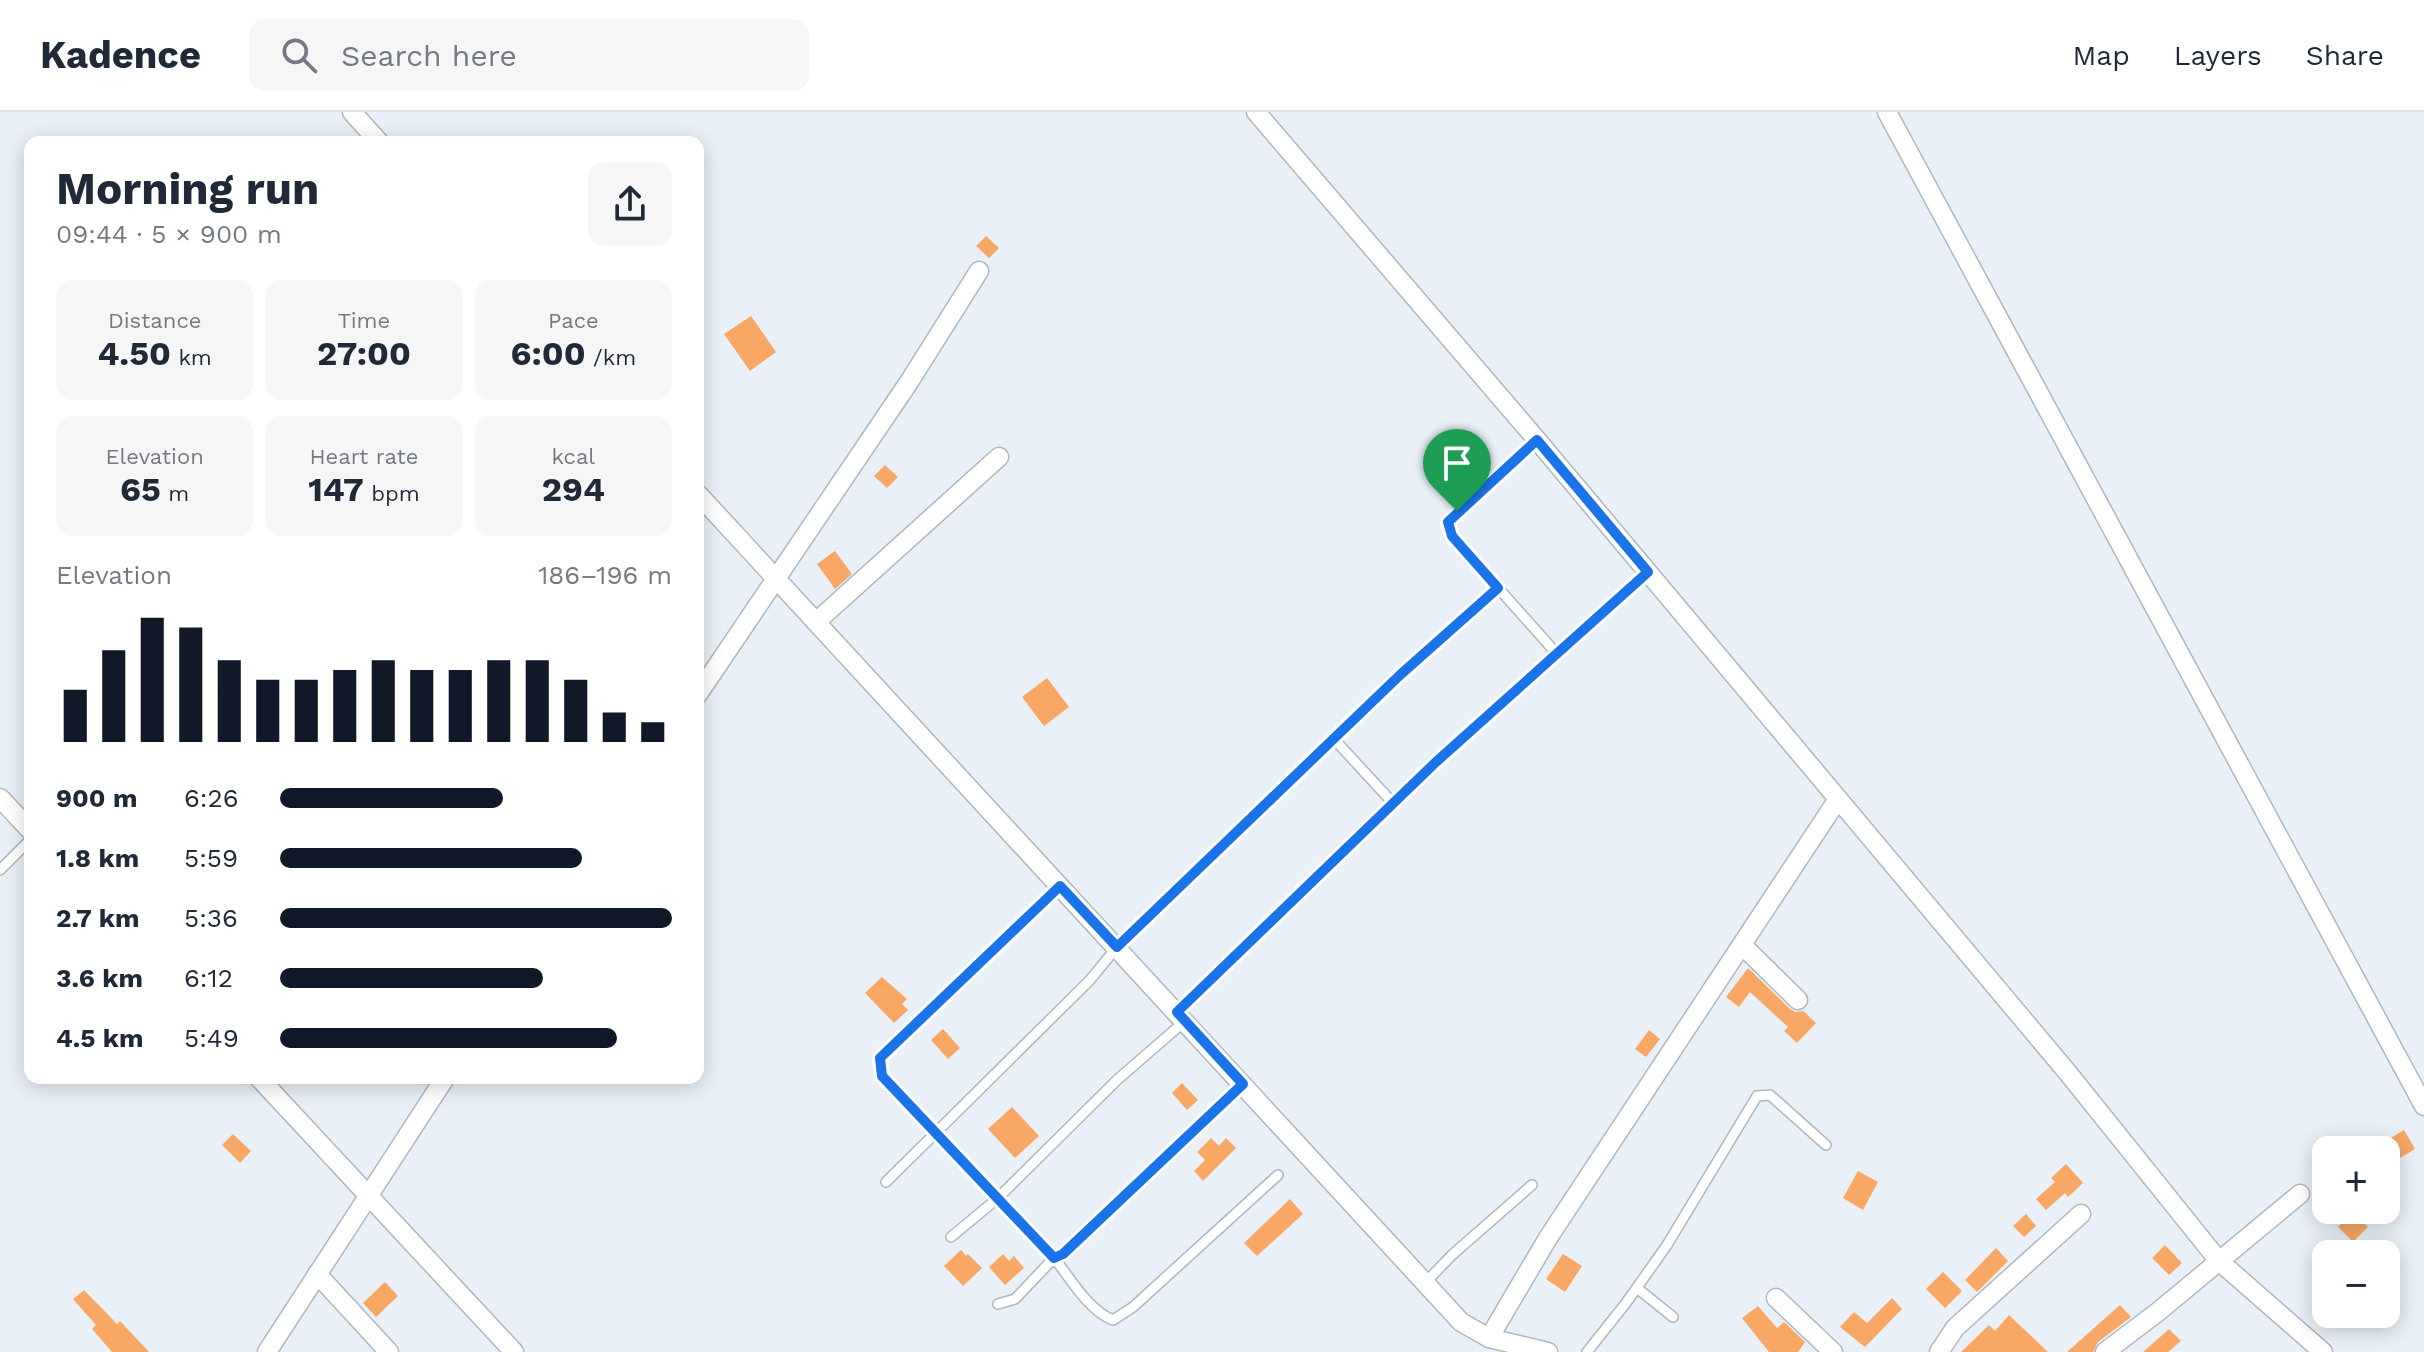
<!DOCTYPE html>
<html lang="en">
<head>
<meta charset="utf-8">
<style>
  body { margin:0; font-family:"Work Sans",sans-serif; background:#f6f6f7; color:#1f2937; height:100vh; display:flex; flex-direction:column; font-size:30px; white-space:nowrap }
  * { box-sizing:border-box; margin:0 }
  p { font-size:26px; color:#747a83 }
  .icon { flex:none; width:44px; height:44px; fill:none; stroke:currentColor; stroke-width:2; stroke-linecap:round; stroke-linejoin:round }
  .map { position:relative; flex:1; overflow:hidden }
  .side { position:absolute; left:24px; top:24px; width:680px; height:948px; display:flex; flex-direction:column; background:#fff; border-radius:16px; box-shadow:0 4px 20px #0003 }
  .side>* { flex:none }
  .buttons { position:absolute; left:2312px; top:1024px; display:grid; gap:16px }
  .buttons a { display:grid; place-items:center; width:88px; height:88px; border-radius:16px; background:#fff; box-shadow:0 4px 20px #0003; font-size:40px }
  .pin { position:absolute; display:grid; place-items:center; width:68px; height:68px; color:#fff; margin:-82px -34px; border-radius:50% 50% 50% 0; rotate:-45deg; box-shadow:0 0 8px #0007 }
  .pin .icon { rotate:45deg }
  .round { display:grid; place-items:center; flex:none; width:84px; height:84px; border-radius:16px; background:#f6f6f7 }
  .head { display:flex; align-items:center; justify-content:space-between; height:136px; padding:0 32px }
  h1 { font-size:44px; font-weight:700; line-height:60px }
  .metrics { display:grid; grid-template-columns:repeat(3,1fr); gap:12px; height:136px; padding:8px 32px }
  .metrics div { display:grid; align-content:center; border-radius:16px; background:#f6f6f7; text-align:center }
  .metrics b { font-size:34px; font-weight:700 }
  .metrics small { font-size:22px; font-weight:400 }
  .metrics p { font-size:22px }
  .chart { height:224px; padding:16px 32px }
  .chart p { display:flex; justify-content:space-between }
  .chart svg { width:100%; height:144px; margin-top:8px; stroke:#111827; stroke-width:6 }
  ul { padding:0 32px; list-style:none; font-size:26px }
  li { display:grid; grid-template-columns:128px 96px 1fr; align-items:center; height:60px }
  li i { height:20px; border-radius:10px; background:#111827 }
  header { display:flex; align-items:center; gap:48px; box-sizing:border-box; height:112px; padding:0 40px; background:#fff; border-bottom:2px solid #e0e1e3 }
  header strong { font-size:38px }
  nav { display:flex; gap:44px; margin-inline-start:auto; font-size:28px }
  .search { width:560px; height:72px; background:#f6f6f7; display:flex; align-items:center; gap:20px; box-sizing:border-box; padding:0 28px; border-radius:16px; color:#747a83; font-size:30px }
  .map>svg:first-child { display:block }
</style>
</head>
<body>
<header>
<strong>Kadence</strong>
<div class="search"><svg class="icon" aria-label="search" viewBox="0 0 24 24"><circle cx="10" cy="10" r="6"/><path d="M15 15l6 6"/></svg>Search here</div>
<nav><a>Map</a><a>Layers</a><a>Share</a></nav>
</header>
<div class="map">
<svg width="2424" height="1240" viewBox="0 0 2424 1240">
  <rect width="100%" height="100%" fill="#e9f0f7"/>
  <g fill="#f8a864">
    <path d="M986,124L999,136L989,146L976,134Z"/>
    <path d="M751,204L776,240L750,259L724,222Z"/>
    <path d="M885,353L898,365L887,376L874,364Z"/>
    <path d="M835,439L852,462L835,477L817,452Z"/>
    <path d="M1047,566L1069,595L1044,614L1022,585Z"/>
    <path d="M1748,856L1790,897L1796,900L1803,899L1816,911L1797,931L1784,919L1788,915L1750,880L1739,895L1726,885Z"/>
    <path d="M882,865L907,887L902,892L908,898L894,911L865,881Z"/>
    <path d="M943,917L960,936L948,947L931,928Z"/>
    <path d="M1649,918L1660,927L1646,945L1635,937Z"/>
    <path d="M1182,971L1198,988L1187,998L1172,981Z"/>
    <path d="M1012,995L1039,1024L1015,1046L988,1017Z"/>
    <path d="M2404,1018L2415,1037L2400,1046L2389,1027Z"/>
    <path d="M233,1022L251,1039L240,1051L222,1033Z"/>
    <path d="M1211,1026L1219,1034L1226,1026L1236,1036L1203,1069L1194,1059L1205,1048L1197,1040Z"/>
    <path d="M2066,1052L2083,1071L2068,1085L2065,1081L2046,1098L2036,1087L2055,1070L2051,1066Z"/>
    <path d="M1858,1059L1878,1070L1863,1098L1843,1086Z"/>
    <path d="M1290,1087L1303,1102L1257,1144L1244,1131Z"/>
    <path d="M2353,1100L2368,1115L2353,1130L2338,1115Z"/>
    <path d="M2026,1102L2036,1114L2024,1125L2013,1114Z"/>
    <path d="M2165,1133L2182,1151L2169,1163L2152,1146Z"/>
    <path d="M1996,1136L2008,1149L1977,1180L1965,1168Z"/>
    <path d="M961,1138L966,1144L968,1142L982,1156L963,1174L944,1154Z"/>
    <path d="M1003,1142L1009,1149L1014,1144L1024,1156L1005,1173L989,1155Z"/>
    <path d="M1563,1142L1582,1154L1565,1180L1546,1167Z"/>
    <path d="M1943,1160L1962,1179L1945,1196L1926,1177Z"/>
    <path d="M385,1170L398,1184L376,1205L363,1191Z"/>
    <path d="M84,1178L117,1212L120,1209L149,1240H112L92,1217L96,1213L73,1187Z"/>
    <path d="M1892,1186L1902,1197L1865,1235L1840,1215L1854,1200L1867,1211Z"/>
    <path d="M2120,1193L2131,1205L2098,1230L2093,1240H2067Z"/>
    <path d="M1758,1194L1777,1216L1784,1210L1805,1230L1798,1240H1769L1742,1206Z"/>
    <path d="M2009,1203L2048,1240H1961L1989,1213L1995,1219Z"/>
    <path d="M2169,1217L2181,1229L2168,1240H2143Z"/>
  </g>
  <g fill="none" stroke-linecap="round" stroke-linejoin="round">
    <g stroke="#b0b7bd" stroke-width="12">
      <g id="service">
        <path d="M1537,328L1448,410L1452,424L1557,542"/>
        <path d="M1333,626L1393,691"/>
        <path d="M0,758L30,728"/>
        <path d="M1059,774L880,946L882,964L998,1086L1117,968L1185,909"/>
        <path d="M1177,900L1436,650L1648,460"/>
        <path d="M886,1070L1090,868L1117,835L1400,563L1498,476"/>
        <path d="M951,1125L998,1086L1040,1134L1054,1146L1063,1142L1243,972"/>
        <path d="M1425,1171L1452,1143L1532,1073"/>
        <path d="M1637,1176L1673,1205"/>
        <path d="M998,1192L1015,1187L1054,1146C1071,1167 1088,1198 1113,1208L1133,1195L1278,1063"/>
        <path d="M1587,1240L1626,1191L1667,1133L1757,984L1770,983L1826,1033"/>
      </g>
    </g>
    <g stroke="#b0b7bd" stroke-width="21">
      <g id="minor">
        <path d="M352,0L379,30"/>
        <path d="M1256,0L1537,328L2068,961L2219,1149L2323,1240"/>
        <path d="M1887,0L2424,994"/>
        <path d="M698,382L1461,1210L1489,1226L1548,1240"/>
        <path d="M816,510L999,345"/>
        <path d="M698,582L909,270L979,159"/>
        <path d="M0,686L30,718"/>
        <path d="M1743,834L1798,888"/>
        <path d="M259,966L514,1240"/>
        <path d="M317,1162L389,1240"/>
        <path d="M1776,1186L1833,1240"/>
        <path d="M1489,1226L1548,1126L1838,687"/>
        <path d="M267,1240L445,966"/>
        <path d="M1939,1240L1955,1216L2081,1102"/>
        <path d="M2105,1240L2159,1199L2300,1082"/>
      </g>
    </g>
    <use href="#service" stroke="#fff" stroke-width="9"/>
    <use href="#minor" stroke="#fff" stroke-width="18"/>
  </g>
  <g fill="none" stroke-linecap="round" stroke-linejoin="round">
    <g stroke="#fff" stroke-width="16">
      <path id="route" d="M1537,328L1648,460L1436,650L1177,900L1243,972L1063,1142L1054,1146L882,964L880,946L1060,774L1117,835L1400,563L1498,476L1452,424L1448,410Z"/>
    </g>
    <use href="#route" stroke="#1a73e8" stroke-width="10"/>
  </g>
</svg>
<div class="buttons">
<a>+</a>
<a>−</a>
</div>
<div class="pin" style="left:1457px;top:399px;background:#1e9e55"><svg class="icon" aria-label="arrive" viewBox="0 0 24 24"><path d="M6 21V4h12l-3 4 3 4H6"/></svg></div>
<section class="side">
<div class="head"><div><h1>Morning run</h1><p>09:44 · 5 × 900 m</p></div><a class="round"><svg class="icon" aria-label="share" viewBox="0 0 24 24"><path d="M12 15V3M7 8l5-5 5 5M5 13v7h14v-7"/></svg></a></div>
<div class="metrics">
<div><p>Distance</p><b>4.50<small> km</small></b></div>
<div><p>Time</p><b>27:00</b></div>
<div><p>Pace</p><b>6:00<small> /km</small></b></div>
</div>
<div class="metrics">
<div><p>Elevation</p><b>65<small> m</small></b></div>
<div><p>Heart rate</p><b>147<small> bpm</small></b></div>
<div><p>kcal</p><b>294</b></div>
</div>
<div class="chart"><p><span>Elevation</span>186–196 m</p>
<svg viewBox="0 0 160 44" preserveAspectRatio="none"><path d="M5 44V28M15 44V16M25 44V6M35 44V9M45 44V19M55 44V25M65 44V25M75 44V22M85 44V19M95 44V22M105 44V22M115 44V19M125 44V19M135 44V25M145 44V35M155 44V38"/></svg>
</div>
<ul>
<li><b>900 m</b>6:26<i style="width:57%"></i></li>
<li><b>1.8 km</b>5:59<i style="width:77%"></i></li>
<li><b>2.7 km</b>5:36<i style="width:100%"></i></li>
<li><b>3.6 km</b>6:12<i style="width:67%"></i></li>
<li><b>4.5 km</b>5:49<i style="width:86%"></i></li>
</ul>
</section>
</div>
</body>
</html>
